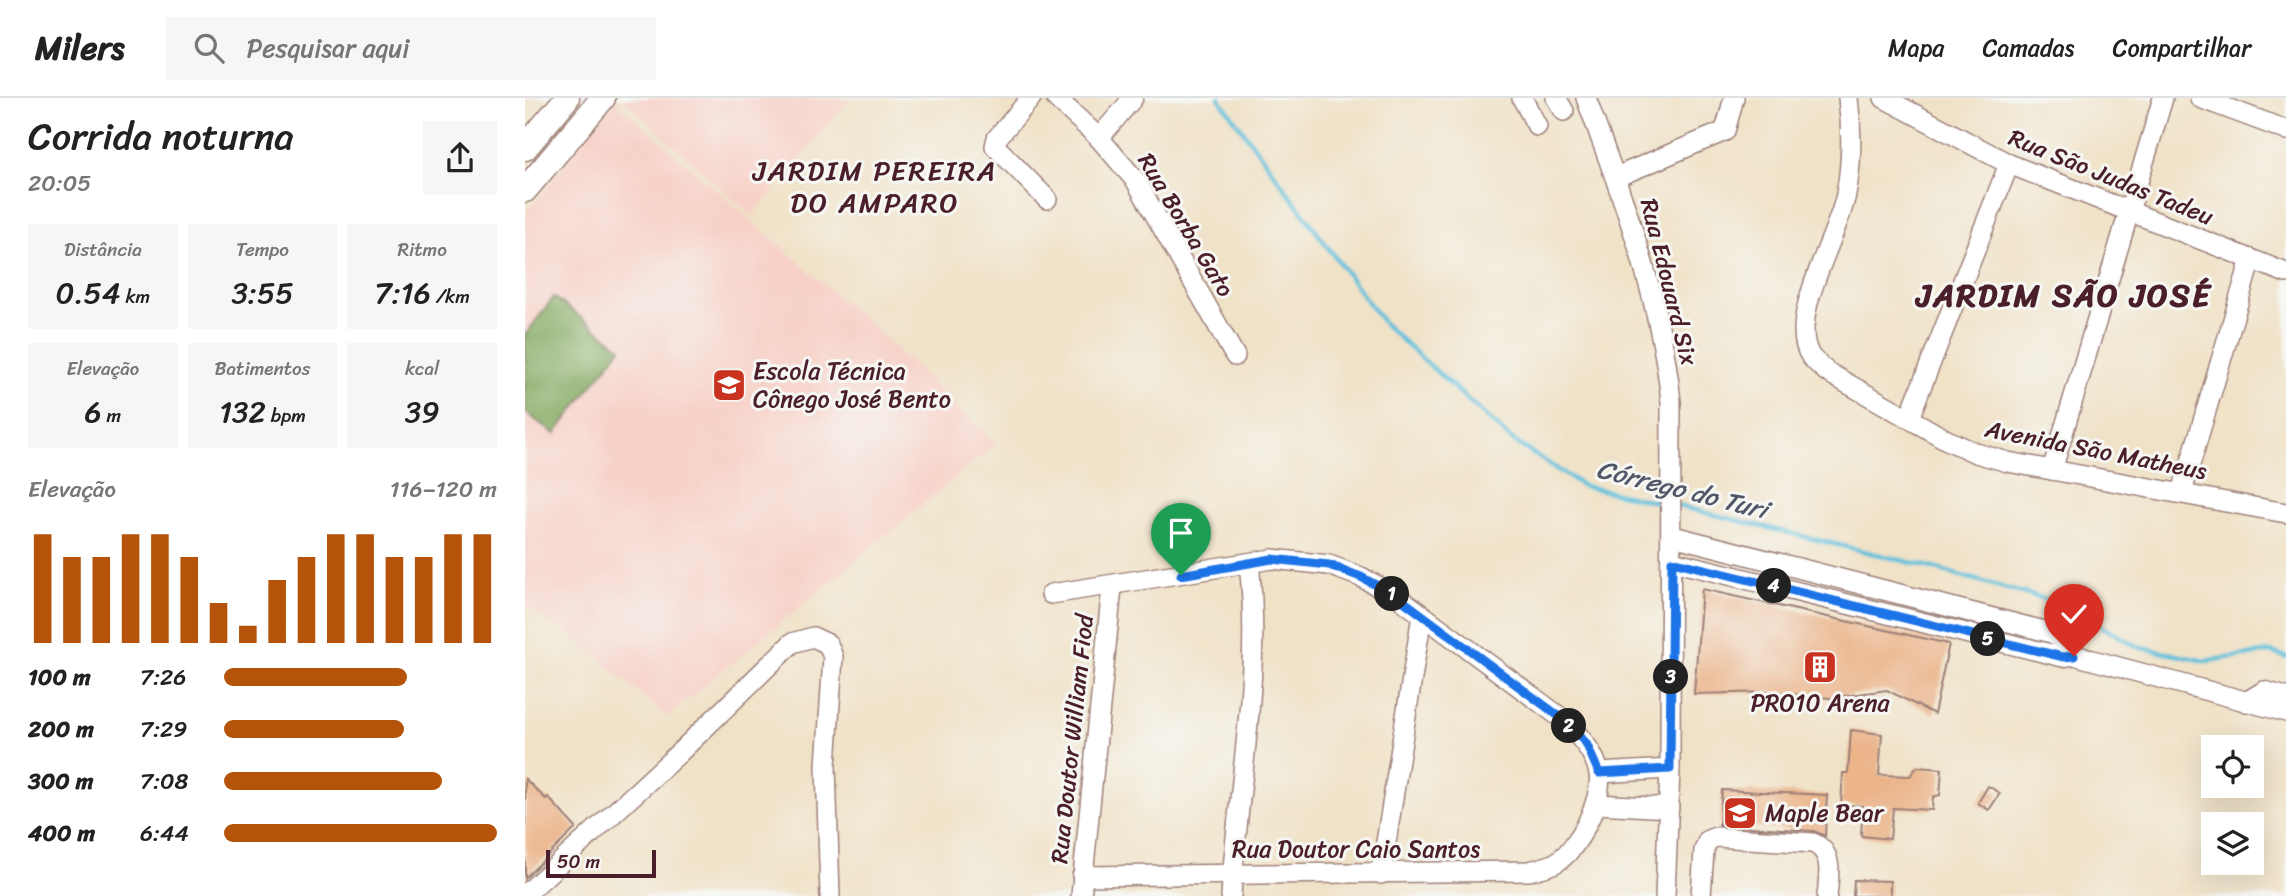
<!DOCTYPE html>
<html lang="pt">
<head>
<meta charset="utf-8">
<style>
  body { margin:0; font-family:Sriracha,sans-serif; background:#f6f6f6; color:#222; height:100vh; display:flex; flex-direction:column; font-size:26px; white-space:nowrap }
  * { box-sizing:border-box; margin:0 }
  p { font-size:23px; color:#767676 }
  .icon { flex:none; width:38px; height:38px; fill:none; stroke:currentColor; stroke-width:2; stroke-linecap:round; stroke-linejoin:round }
  .map { position:relative; flex:1; overflow:hidden }
  .panel { display:flex; flex-direction:column; background:#fff; width:525px }
  .panel>* { flex:none }
  .fabs { position:absolute; left:1676px; top:637px; display:grid; gap:14px }
  .fabs a { display:grid; place-items:center; width:63px; height:63px; border-radius:0px; background:#fff; box-shadow:0 7px 28px #0002; font-size:35px }
  .scale { position:absolute; left:21px; bottom:18px; width:110px; box-sizing:border-box; padding-left:7px; border:4px solid #4a1f2b; border-top:0; font-size:19px; line-height:24px; white-space:nowrap; color:#4a1f2b; -webkit-text-stroke:5px #f6f6f2; paint-order:stroke }
  .pin { position:absolute; display:grid; place-items:center; width:60px; height:60px; color:#fff; margin:-72px -30px; border-radius:50% 50% 50% 0; rotate:-45deg; box-shadow:0 0 7px #0007 }
  .pin .icon { rotate:45deg }
  .km { position:absolute; width:35px; height:35px; margin:-18px; border-radius:50%; background:#222; color:#fff; font-size:19px; line-height:35px; text-align:center }
  .round { display:grid; place-items:center; flex:none; width:74px; height:74px; border-radius:0px; background:#f6f6f6 }
  .headline { display:flex; align-items:center; justify-content:space-between; height:119px; padding:0 28px }
  h1 { font-size:38px; font-weight:600; line-height:52px }
  .stats { display:grid; grid-template-columns:repeat(3,1fr); gap:10px; height:119px; padding:7px 28px }
  .stats div { display:grid; align-content:center; border-radius:0px; background:#f6f6f6; text-align:center }
  .stats b { font-size:30px; font-weight:600 }
  .stats small { font-size:19px; font-weight:400 }
  .stats p { font-size:19px }
  .chart { height:196px; padding:14px 28px }
  .chart p { display:flex; justify-content:space-between }
  .chart svg { width:100%; height:126px; margin-top:7px; stroke:#b45309; stroke-width:6 }
  ul { padding:0 28px; list-style:none; font-size:23px }
  li { display:grid; grid-template-columns:112px 84px 1fr; align-items:center; height:52px }
  li i { height:18px; border-radius:9px; background:#b45309 }
  header { display:flex; align-items:center; gap:42px; box-sizing:border-box; height:98px; padding:0 35px; background:#fff; border-bottom:2px solid #e0e0e0 }
  header strong { font-size:33px }
  nav { display:flex; gap:38px; margin-inline-start:auto; font-size:24px }
  .search { width:490px; height:63px; background:#f6f6f6; display:flex; align-items:center; gap:18px; box-sizing:border-box; padding:0 24px; border-radius:0px; color:#767676; font-size:26px }
  main { display:flex; flex:1; min-height:0 }
  .map>svg:first-child { display:block }
</style>
</head>
<body>
<header>
<strong>Milers</strong>
<div class="search"><svg class="icon" aria-label="search" viewBox="0 0 24 24"><circle cx="10" cy="10" r="6"/><path d="M15 15l6 6"/></svg>Pesquisar aqui</div>
<nav><a>Mapa</a><a>Camadas</a><a>Compartilhar</a></nav>
</header>
<main>
<section class="panel">
<div class="headline"><div><h1>Corrida noturna</h1><p>20:05</p></div><a class="round"><svg class="icon" aria-label="share" viewBox="0 0 24 24"><path d="M12 15V3M7 8l5-5 5 5M5 13v7h14v-7"/></svg></a></div>
<div class="stats">
<div><p>Distância</p><b>0.54<small> km</small></b></div>
<div><p>Tempo</p><b>3:55</b></div>
<div><p>Ritmo</p><b>7:16<small> /km</small></b></div>
</div>
<div class="stats">
<div><p>Elevação</p><b>6<small> m</small></b></div>
<div><p>Batimentos</p><b>132<small> bpm</small></b></div>
<div><p>kcal</p><b>39</b></div>
</div>
<div class="chart"><p><span>Elevação</span>116–120 m</p>
<svg viewBox="0 0 160 44" preserveAspectRatio="none"><path d="M5 44V6M15 44V14M25 44V14M35 44V6M45 44V6M55 44V14M65 44V30M75 44V38M85 44V22M95 44V14M105 44V6M115 44V6M125 44V14M135 44V14M145 44V6M155 44V6"/></svg>
</div>
<ul>
<li><b>100 m</b>7:26<i style="width:67%"></i></li>
<li><b>200 m</b>7:29<i style="width:66%"></i></li>
<li><b>300 m</b>7:08<i style="width:80%"></i></li>
<li><b>400 m</b>6:44<i style="width:100%"></i></li>
</ul>
</section>
<div class="map">
<svg width="1761" height="798" viewBox="0 0 1761 798">
  <rect width="100%" height="100%" fill="#f6f6f2"/>
  <filter id="ink" filterUnits="userSpaceOnUse"><feTurbulence type="fractalNoise" baseFrequency=".0143" numOctaves="2"/><feDisplacementMap in="SourceGraphic" scale="14" xChannelSelector="R" yChannelSelector="G"/><feConvolveMatrix kernelMatrix="1 2 1 2 8 2 1 2 1" color-interpolation-filters="sRGB"/></filter>
  <filter id="wash" filterUnits="userSpaceOnUse"><feTurbulence type="fractalNoise" baseFrequency=".00686" numOctaves="4" result="noise"/><feDisplacementMap in="SourceGraphic" scale="28" xChannelSelector="R" yChannelSelector="G"/><feGaussianBlur stdDeviation="1.57" result="paint"/><feColorMatrix in="noise" values="0 0 0 0 0 0 0 0 0 0 0 0 0 0 0 0 0 1.4 0 .05"/><feComposite in="paint" operator="in"/></filter>
  <g filter="url(#wash)">
    <rect width="100%" height="100%" fill="#f0e2c7"/>
    <g fill="#f7d1c8">
      <path d="M96,0H325L227,118Z"/>
      <path d="M90,3L347,228L471,346L142,619L52,542L0,506V116Z"/>
    </g>
    <path fill="#81a75d" stroke="#666344" stroke-width="2" d="M29,199L96,250L30,336L0,314V237Z"/>
    <g fill="none" stroke-linecap="round" stroke-linejoin="round">
      <g stroke="#5ec0dc" stroke-width="4.5">
        <path d="M694,0L859,226L987,342L1058,388L1141,406"/>
        <path d="M1149,407L1408,470L1537,506L1613,549L1680,563L1746,554L1761,559"/>
      </g>
    </g>
    <g id="blocks">
      <g fill="#ebb489">
        <path d="M1177,491L1424,546L1409,616L1362,592L1305,600L1246,594L1169,596Z"/>
        <path d="M1326,632L1357,636L1354,677L1385,678L1392,669L1417,671L1415,697L1408,699L1407,712L1368,710L1365,741L1336,738L1338,708L1316,707L1318,675H1323Z"/>
        <path d="M0,681L21,701L23,699L51,730L0,780Z"/>
        <path d="M1463,688L1475,695L1464,712L1453,705Z"/>
        <path d="M1197,692L1302,697L1300,738L1289,733L1194,727Z"/>
        <path d="M1329,782L1365,783V798H1328Z"/>
      </g>
    </g>
  </g>
  <g filter="url(#ink)">
    <use href="#blocks" fill-opacity="0" stroke="#9d8079" stroke-width="2"/>
    <g fill="none" stroke-linecap="round" stroke-linejoin="round">
      <g stroke="#9d8079" stroke-width="22">
        <g id="minor">
          <path d="M506,0L472,40L470,48L522,101"/>
          <path d="M531,0L574,40L611,83L710,258"/>
          <path d="M997,0L1012,28"/>
          <path d="M1031,0L1039,13"/>
          <path d="M1061,0C1097,97 1136,200 1146,304L1145,671L1140,798"/>
          <path d="M1323,0C1327,32 1327,65 1321,96C1314,138 1260,221 1286,259C1290,264 1297,269 1302,274L1422,342L1451,355L1483,364L1761,415"/>
          <path d="M1359,0L1484,66L1761,175"/>
          <path d="M1675,0L1761,32"/>
          <path d="M574,40L608,0"/>
          <path d="M1091,79L1200,33L1209,0"/>
          <path d="M1384,320L1484,66"/>
          <path d="M1527,372L1638,0"/>
          <path d="M1657,394L1726,161"/>
          <path d="M1148,438L1527,535L1543,545L1549,557"/>
          <path d="M1147,463L1538,559L1549,557L1761,614"/>
          <path d="M526,496L747,461L804,467L836,479L873,499L1039,622C1053,637 1071,655 1074,676C1078,702 1053,752 1030,765C1022,769 1013,771 1004,773L557,778"/>
          <path d="M1721,604L1739,593L1761,599"/>
          <path d="M1074,675L1145,671"/>
          <path d="M1072,706L1144,710"/>
          <path d="M856,776L897,517"/>
          <path d="M0,797L155,654L267,545L288,539L303,546L308,559L301,668L305,798"/>
          <path d="M556,798L587,489"/>
          <path d="M706,798C713,684 737,579 724,465"/>
          <path d="M1176,798L1179,752L1183,742L1191,739L1288,745C1309,754 1304,778 1302,798"/>
        </g>
      </g>
      <g stroke="#9d8079" stroke-width="27">
        <g id="major">
          <path d="M0,50L42,0"/>
          <path d="M0,92L78,0"/>
        </g>
      </g>
      <use href="#minor" stroke="#fff" stroke-width="19"/>
      <use href="#major" stroke="#fff" stroke-width="24"/>
    </g>
  </g>
  <g fill="none" stroke-linecap="round" stroke-linejoin="round" filter="url(#ink)">
    <g stroke="#fff" stroke-width="14">
      <path id="route" d="M656,477L747,461L804,467L836,479L873,499L1039,622L1061,645L1074,675L1145,671L1147,463L1538,559L1549,558"/>
    </g>
    <use href="#route" stroke="#1a73e8" stroke-width="9"/>
  </g>
  <defs>
    <g id="university-square" transform="scale(1.75)"><rect x="-9" y="-9" width="18" height="18" rx="4" fill="#c8321e" stroke="#f6f6f2"/><path d="M0-5L7-2L0 1L-7-2ZM-4 1L0 2.5L4 1V4Q0 6-4 4Z" fill="#fff"/></g>
    <g id="building-square" transform="scale(1.75)"><rect x="-9" y="-9" width="18" height="18" rx="4" fill="#c8321e" stroke="#f6f6f2"/><path d="M-4-6H4V6H1V3H-1V6H-4ZM-2.5-4.3h1.7v1.8h-1.7ZM.8-4.3h1.7v1.8H.8ZM-2.5-1h1.7V.8h-1.7ZM.8-1h1.7V.8H.8Z" fill="#fff"/></g>
    <g id="school-square" transform="scale(1.75)"><rect x="-9" y="-9" width="18" height="18" rx="4" fill="#c8321e" stroke="#f6f6f2"/><path d="M0-5L7-2L0 1L-7-2ZM-4 1L0 2.5L4 1V4Q0 6-4 4Z" fill="#fff"/></g>
  </defs>
  <g fill-rule="evenodd">
    <use href="#university-square" x="204" y="287"/>
    <use href="#building-square" x="1295" y="569"/>
    <use href="#school-square" x="1215" y="715"/>
  </g>
  <g text-anchor="middle" dominant-baseline="central" stroke-width="6" stroke-linejoin="round" paint-order="stroke">
    <g font-size="24" fill="#4a1f2b" stroke="#f6f6f2">
      <text transform="translate(1586 79) rotate(22)">Rua São Judas Tadeu</text>
      <text transform="translate(661 127) rotate(59)">Rua Borba Gato</text>
      <text transform="translate(1144 184) rotate(76)">Rua Edouard Six</text>
      <text transform="translate(1571 352) rotate(11)">Avenida São Matheus</text>
      <text transform="translate(547 641) rotate(-84)">Rua Doutor William Fiod</text>
      <text x="831" y="751">Rua Doutor Caio Santos</text>
    </g>
    <g font-size="24" fill="#4a1f2b" stroke="#f6f6f2" text-anchor="start">
      <text x="228" y="273">Escola Técnica<tspan x="228" dy="28">Cônego José Bento</tspan></text>
      <text x="1295" y="605" text-anchor="middle">PRO10 Arena</text>
      <text x="1240" y="715">Maple Bear</text>
    </g>
    <g font-size="26" font-style="italic" fill="#515769" stroke="#f6f6f2">
      <text transform="translate(1157 391) rotate(14)">Córrego do Turi</text>
    </g>
    <g font-size="28" letter-spacing="2" fill="#4a1f2b" stroke="#f6f6f2">
      <text x="350" y="72">JARDIM PEREIRA<tspan x="350" dy="32">DO AMPARO</tspan></text>
    </g>
    <g font-size="32" font-weight="bold" letter-spacing="2" fill="#4a1f2b" stroke="#f6f6f2">
      <text x="1539" y="197">JARDIM SÃO JOSÉ</text>
    </g>
  </g>
</svg>
<div class="fabs">
<a><svg class="icon" aria-label="locate" viewBox="0 0 24 24"><circle cx="12" cy="12" r="6"/><path d="M12 2v4M12 18v4M2 12h4M18 12h4"/></svg></a>
<a><svg class="icon" aria-label="layers" viewBox="0 0 24 24"><path d="M12 4l9 5-9 5-9-5zM3 14l9 5 9-5"/></svg></a>
</div>
<div class="scale">50 m</div>
<div class="pin" style="left:656px;top:477px;background:#1e9e55"><svg class="icon" aria-label="arrive" viewBox="0 0 24 24"><path d="M6 21V4h12l-3 4 3 4H6"/></svg></div>
<div class="pin" style="left:1549px;top:558px;background:#d93025"><svg class="icon" aria-label="check" viewBox="0 0 24 24"><path d="M5 12l5 5 9-10"/></svg></div>
<b class="km" style="left:867px;top:496px">1</b>
<b class="km" style="left:1044px;top:628px">2</b>
<b class="km" style="left:1146px;top:579px">3</b>
<b class="km" style="left:1249px;top:488px">4</b>
<b class="km" style="left:1463px;top:541px">5</b>
</div>
</main>
</body>
</html>
